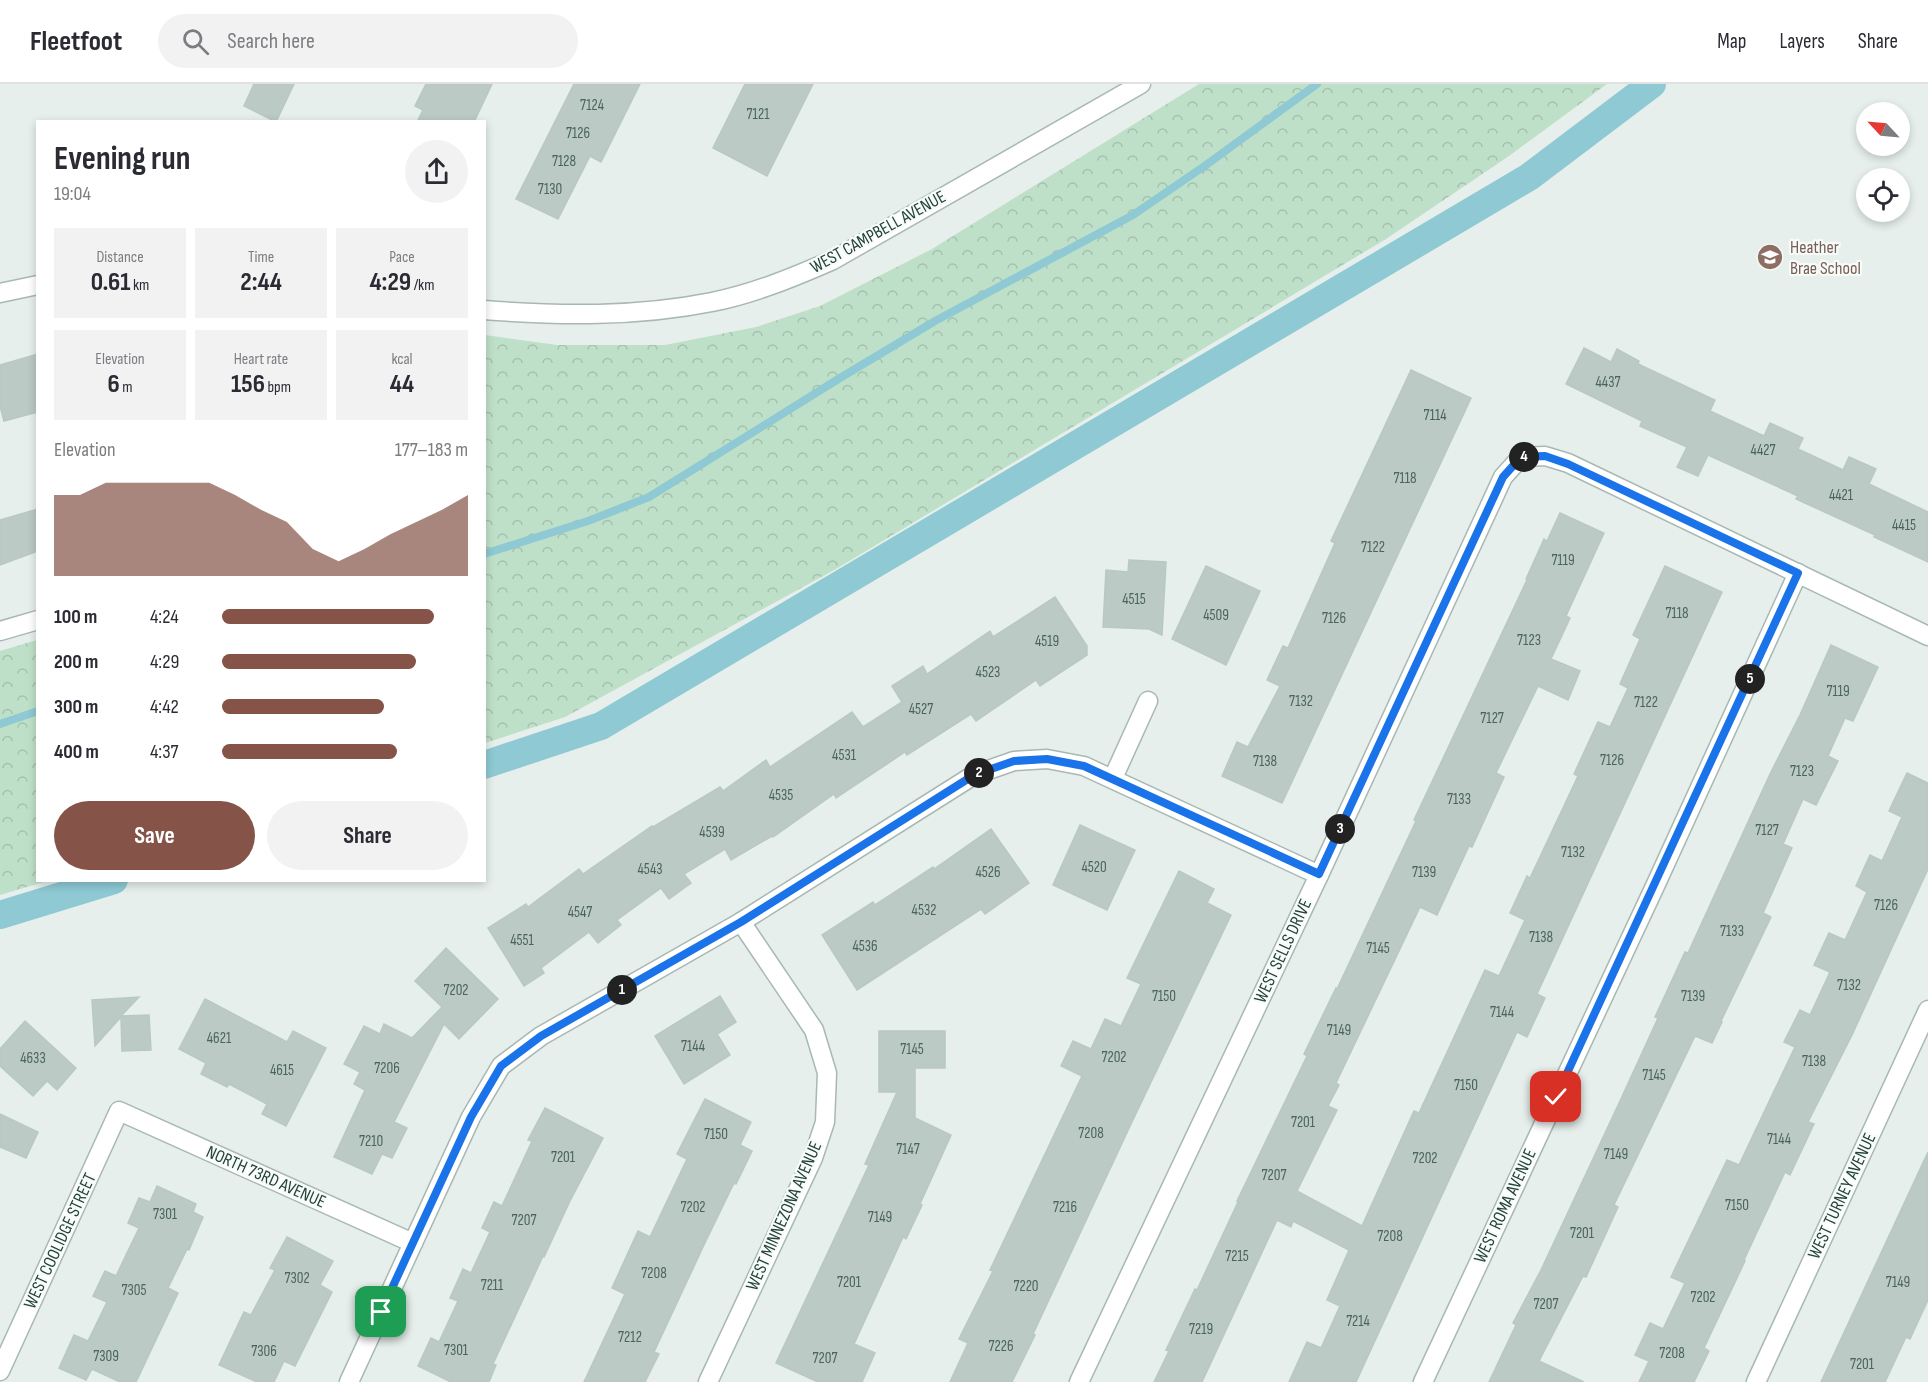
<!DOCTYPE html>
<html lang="en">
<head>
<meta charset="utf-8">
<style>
  body { margin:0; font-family:"Sofia Sans Condensed",sans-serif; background:#f2f2f3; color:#2b2b33; height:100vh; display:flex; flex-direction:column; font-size:22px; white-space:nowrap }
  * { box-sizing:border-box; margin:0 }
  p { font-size:20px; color:#7c7c81 }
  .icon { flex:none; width:33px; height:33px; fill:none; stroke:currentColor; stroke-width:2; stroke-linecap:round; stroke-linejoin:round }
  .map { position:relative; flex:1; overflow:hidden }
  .drawer { position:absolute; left:36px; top:36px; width:450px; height:762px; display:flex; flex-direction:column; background:#fff; border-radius:0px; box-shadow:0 3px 9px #0003 }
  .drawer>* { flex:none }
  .needle { width:39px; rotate:296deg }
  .fabs { position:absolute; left:1856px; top:18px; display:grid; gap:12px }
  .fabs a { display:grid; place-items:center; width:54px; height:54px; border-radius:50%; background:#fff; box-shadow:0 3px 9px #0003; font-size:30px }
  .pin { position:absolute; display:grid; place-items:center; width:51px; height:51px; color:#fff; margin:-26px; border-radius:12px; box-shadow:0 3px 9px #0006 }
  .km { position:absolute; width:30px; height:30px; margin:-15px; border-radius:50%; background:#222; color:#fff; font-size:16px; line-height:30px; text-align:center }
  .round { display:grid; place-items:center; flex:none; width:63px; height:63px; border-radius:32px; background:#f2f2f3 }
  .overview { display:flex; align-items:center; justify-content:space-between; height:102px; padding:0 18px }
  h1 { font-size:33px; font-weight:700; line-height:45px }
  .figures { display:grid; grid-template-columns:repeat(3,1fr); gap:9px; height:102px; padding:6px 18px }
  .figures div { display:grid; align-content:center; border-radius:0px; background:#f2f2f3; text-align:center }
  .figures b { font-size:26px; font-weight:700 }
  .figures small { font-size:16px; font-weight:400 }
  .figures p { font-size:16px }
  .chart { height:168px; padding:12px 18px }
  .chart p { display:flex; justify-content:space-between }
  .chart svg { width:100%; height:108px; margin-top:6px; fill:#855347; opacity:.7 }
  .button { display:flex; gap:12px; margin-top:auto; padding:12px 18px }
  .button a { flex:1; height:69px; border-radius:36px; background:#855347; color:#fff; font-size:24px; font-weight:700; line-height:69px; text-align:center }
  .button a+a { background:#f2f2f3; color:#2b2b33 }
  ul { padding:0 18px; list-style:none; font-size:20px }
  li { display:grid; grid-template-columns:96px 72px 1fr; align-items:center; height:45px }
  li i { height:15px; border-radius:8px; background:#855347 }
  header { display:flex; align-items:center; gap:36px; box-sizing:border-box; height:84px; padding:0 30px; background:#fff; border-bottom:2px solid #e1e1e2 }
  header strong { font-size:28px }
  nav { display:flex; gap:33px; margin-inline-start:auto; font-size:21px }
  .search { width:420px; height:54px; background:#f2f2f3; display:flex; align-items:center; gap:15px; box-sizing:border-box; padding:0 21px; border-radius:33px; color:#7c7c81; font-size:22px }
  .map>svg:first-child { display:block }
</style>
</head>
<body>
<header>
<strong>Fleetfoot</strong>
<div class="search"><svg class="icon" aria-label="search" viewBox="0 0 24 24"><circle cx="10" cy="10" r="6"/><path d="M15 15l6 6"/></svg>Search here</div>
<nav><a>Map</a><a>Layers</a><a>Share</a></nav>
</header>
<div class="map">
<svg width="1928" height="1298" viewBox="0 0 1928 1298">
  <defs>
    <pattern id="park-crowns" width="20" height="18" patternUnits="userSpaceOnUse" patternTransform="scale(1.5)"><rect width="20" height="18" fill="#bfe0c8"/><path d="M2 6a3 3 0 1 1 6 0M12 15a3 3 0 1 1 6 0" fill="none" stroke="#a4c1ad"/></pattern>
  </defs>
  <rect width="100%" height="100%" fill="#e6efeb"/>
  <g fill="url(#park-crowns)">
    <path d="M1199,0H1607L1509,72L1386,155L836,485L565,633L485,659V251L557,261H665L756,243L820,222L932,165Z"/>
    <path d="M37,556L38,796L47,797L0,811V567Z"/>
  </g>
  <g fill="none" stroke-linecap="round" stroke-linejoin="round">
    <g stroke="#8ec9d4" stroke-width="8">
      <path d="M484,470L588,437L649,413L840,294L935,237L1133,131L1206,81L1317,0"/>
      <path d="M0,640L38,627"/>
    </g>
    <g stroke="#8ec9d4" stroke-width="28">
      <path d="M484,681L601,642L1529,93L1652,0"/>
      <path d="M0,831L114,796"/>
    </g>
  </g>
  <g fill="#bbcac4" stroke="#b8c9c2" stroke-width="1.5">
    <path d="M254,0H294L276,38L244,22Z"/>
    <path d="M426,0H492L474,38H417L423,26L415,22Z"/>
    <path d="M574,0H640L601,78L590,72L558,135L516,115Z"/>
    <path d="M745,0H813L767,92L713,64Z"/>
    <path d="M1584,264L1611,278L1617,265L1639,277L1638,280L1715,316L1710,327L1764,352L1770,339L1803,354L1798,365L1843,386L1849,373L1876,385L1869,400L1928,428V478L1874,453L1875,451L1796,415L1798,412L1708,371L1698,392L1677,383L1687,363L1640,342L1642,337L1566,300Z"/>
    <path d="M38,270V328L4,337L0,322V281Z"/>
    <path d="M1411,286L1471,314L1282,719L1222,692L1237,658L1248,663L1280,602L1267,596L1283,562L1288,564L1335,459L1331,457Z"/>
    <path d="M38,425V467L0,481V436Z"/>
    <path d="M1560,429L1604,449L1566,532L1570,534L1551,575L1580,587L1568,616L1538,602L1496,689L1504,693L1472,763L1469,762L1437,831L1420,823L1336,999L1339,1001L1328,1022L1337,1026L1297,1107L1362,1142L1414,1027L1419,1029L1485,886L1499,892L1525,836L1510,829L1527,792L1530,794L1578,692L1574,690L1598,638L1610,643L1628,604L1620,600L1640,555L1633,551L1665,482L1722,508L1537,910L1545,914L1527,953L1517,948L1356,1298H1289L1307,1258L1321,1264L1340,1222L1327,1216L1349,1166L1293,1137L1291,1143L1277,1136L1202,1298H1154L1169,1267L1166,1266L1195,1205L1197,1206L1238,1118L1237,1117L1307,972L1304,970L1336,904L1337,905L1416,737L1414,736L1527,496L1526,495L1544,455L1547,457Z"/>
    <path d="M1129,476L1166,478L1162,551L1149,545L1103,543L1106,486L1128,488Z"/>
    <path d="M1206,482L1260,507L1226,581L1172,555Z"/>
    <path d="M1055,513L1087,562V571L1040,602L1036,596L976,637L971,630L907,671L905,668L836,714L834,710L773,753L772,752L731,776L725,765L684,790L691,799L669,815L661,804L617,836L621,841L598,859L589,848L541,884L544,889L524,902L488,844L526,820L528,823L579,785L583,790L652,742L653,743L720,703L723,707L766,676L770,683L852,628L863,643L902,618L892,602L923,582L927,590L990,547L993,553Z"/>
    <path d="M1831,561L1878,583L1853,637L1845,634L1828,672L1838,677L1816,721L1803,715L1783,760L1792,764L1763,829L1771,833L1721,937L1722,938L1712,959L1695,952L1614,1121L1618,1123L1586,1193L1583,1192L1539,1277L1584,1298H1489L1516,1241L1513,1239L1541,1186L1620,1017L1658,934L1655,933L1685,868L1688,869L1770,690L1800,631Z"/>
    <path d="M1907,689L1928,699V785L1852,951L1808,1038L1814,1040L1790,1091L1785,1088L1744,1176L1745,1177L1704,1264L1709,1267L1694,1298H1639L1649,1277L1635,1271L1650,1239L1663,1245L1685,1199L1671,1193L1727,1076L1739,1081L1795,963L1784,958L1800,926L1810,931L1830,888L1814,881L1829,849L1845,856L1867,808L1856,802L1870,771L1882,777L1902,733L1889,727Z"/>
    <path d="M1080,741L1135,766L1107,826L1053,801Z"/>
    <path d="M991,745L1029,799L985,830L981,825L857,906L822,851L873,818L875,821L933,783L934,785Z"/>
    <path d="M1179,787L1214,805L1207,819L1231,831L1131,1040L1033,1250L1035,1251L1012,1298H950L968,1259L959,1255L993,1187L990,1186L1082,992L1061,982L1073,957L1091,965L1105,935L1121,942L1141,900L1127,894Z"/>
    <path d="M446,864L498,915L459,955L444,940L394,1038L407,1044L392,1074L382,1070L372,1090L334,1073L365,1006L354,1000L360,988L344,980L364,942L380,950L384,940L412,954L442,923L415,897Z"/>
    <path d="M720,912L736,938L717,950L730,971L684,1000L655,952Z"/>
    <path d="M139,913L121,932L149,931L151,966L122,967L121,933L95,962L92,916Z"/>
    <path d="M205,915L287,958L293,947L326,964L286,1042L262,1030L267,1020L229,1000L227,1003L201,990L206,979L179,965Z"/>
    <path d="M25,937L76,984L57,1006L47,997L33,1012L0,982V965Z"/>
    <path d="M879,947H945V984H915V1034L951,1051L920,1120L922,1121L906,1155L903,1153L854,1260L875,1269L862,1298H818L776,1279L869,1081L865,1080L897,1008H879Z"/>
    <path d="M705,1015L751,1038L740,1061L752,1067L736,1100L734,1099L703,1163L654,1268L659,1270L645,1298H584L625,1210L612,1204L638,1147L650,1153L687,1075L677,1070Z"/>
    <path d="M545,1024L603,1054L570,1117L544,1173L543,1172L493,1280L496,1281L489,1298H451L418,1282L431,1254L439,1258L458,1217L450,1214L463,1185L471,1189L490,1148L482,1144L494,1118L502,1122L532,1057L528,1056Z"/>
    <path d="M0,1030L38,1048L26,1074L0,1063Z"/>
    <path d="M1928,1068V1216L1910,1255L1906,1253L1885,1298H1821Z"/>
    <path d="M157,1102L196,1120L193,1128L203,1133L189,1166L187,1165L168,1204L178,1209L136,1298H120L92,1285L86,1296L59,1284L74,1251L88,1257L107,1218L93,1212L105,1187L116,1192L139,1144L128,1139L139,1114L150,1118Z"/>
    <path d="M287,1153L333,1177L320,1201L332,1208L295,1282L284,1277L274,1298H257L219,1281L244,1228L251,1231L275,1186L270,1184Z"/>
  </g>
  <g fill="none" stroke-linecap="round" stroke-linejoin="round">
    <g stroke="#a8b8b2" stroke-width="21">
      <g id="street">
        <path d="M0,209L38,201"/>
        <path d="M484,226C560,232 637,233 712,218C753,210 794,193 833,176L1141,0"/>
        <path d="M0,547L38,536"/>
        <path d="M1113,694L1148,617"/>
        <path d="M0,1287L119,1027L413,1159"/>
        <path d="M349,1298L471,1033L501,982L541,952L741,838L974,691L1014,677L1047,675L1084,682L1319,791"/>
        <path d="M708,1298L813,1074L825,1038L827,989L814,946L741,838"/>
        <path d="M1079,1298L1319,791L1492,417L1503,393L1521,373L1545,372L1568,379L1928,552"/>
        <path d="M1423,1298L1656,800L1798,489"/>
        <path d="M1756,1298L1928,926"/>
      </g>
    </g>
    <use href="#street" stroke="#fff" stroke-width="18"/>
  </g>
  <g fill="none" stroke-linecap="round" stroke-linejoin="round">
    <g stroke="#fff" stroke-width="12">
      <path id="route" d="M381,1228L471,1033L501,982L541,952L741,838L974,691L1014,677L1047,675L1084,682L1319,790L1503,393L1521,373L1545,372L1568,380L1798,489L1556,1013"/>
    </g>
    <use href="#route" stroke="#1a73e8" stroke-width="8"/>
  </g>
  <defs>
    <g id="school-disc" transform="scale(1.35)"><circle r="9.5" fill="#8d6e63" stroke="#f7fbf9"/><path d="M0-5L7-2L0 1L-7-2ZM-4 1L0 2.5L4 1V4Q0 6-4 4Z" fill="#fff"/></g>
  </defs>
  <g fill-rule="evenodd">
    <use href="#school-disc" x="1770" y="173"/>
  </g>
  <g text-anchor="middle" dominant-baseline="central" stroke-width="4.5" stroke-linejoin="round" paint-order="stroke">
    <g font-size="15" fill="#4a645c">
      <text x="592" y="21">7124</text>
      <text x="758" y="30">7121</text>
      <text x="578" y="49">7126</text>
      <text x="564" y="77">7128</text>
      <text x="550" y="105">7130</text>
      <text x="1608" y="298">4437</text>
      <text x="1435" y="331">7114</text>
      <text x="1763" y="366">4427</text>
      <text x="1405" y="394">7118</text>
      <text x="1841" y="411">4421</text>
      <text x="1904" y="441">4415</text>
      <text x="1373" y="463">7122</text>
      <text x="1563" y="476">7119</text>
      <text x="1134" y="515">4515</text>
      <text x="1677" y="529">7118</text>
      <text x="1216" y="531">4509</text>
      <text x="1334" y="534">7126</text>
      <text x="1529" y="556">7123</text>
      <text x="1047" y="557">4519</text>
      <text x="988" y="588">4523</text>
      <text x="1838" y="607">7119</text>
      <text x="1301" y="617">7132</text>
      <text x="1646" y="618">7122</text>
      <text x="921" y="625">4527</text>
      <text x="1492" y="634">7127</text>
      <text x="844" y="671">4531</text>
      <text x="1612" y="676">7126</text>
      <text x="1265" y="677">7138</text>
      <text x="1802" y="687">7123</text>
      <text x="781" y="711">4535</text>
      <text x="1459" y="715">7133</text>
      <text x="1767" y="746">7127</text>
      <text x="712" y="748">4539</text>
      <text x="1573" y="768">7132</text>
      <text x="1094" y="783">4520</text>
      <text x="650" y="785">4543</text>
      <text x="988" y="788">4526</text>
      <text x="1424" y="788">7139</text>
      <text x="1886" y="821">7126</text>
      <text x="924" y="826">4532</text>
      <text x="580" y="828">4547</text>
      <text x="1732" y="847">7133</text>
      <text x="1541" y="853">7138</text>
      <text x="522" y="856">4551</text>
      <text x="865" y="862">4536</text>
      <text x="1378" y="864">7145</text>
      <text x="1849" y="901">7132</text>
      <text x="456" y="906">7202</text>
      <text x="1164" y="912">7150</text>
      <text x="1693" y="912">7139</text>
      <text x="1502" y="928">7144</text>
      <text x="1339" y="946">7149</text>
      <text x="219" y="954">4621</text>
      <text x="693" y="962">7144</text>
      <text x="912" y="965">7145</text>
      <text x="1114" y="973">7202</text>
      <text x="33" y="974">4633</text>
      <text x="1814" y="977">7138</text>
      <text x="387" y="984">7206</text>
      <text x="282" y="986">4615</text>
      <text x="1654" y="991">7145</text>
      <text x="1466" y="1001">7150</text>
      <text x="1303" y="1038">7201</text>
      <text x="1091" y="1049">7208</text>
      <text x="716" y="1050">7150</text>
      <text x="1779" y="1055">7144</text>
      <text x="371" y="1057">7210</text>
      <text x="908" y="1065">7147</text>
      <text x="1616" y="1070">7149</text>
      <text x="563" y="1073">7201</text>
      <text x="1425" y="1074">7202</text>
      <text x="1274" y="1091">7207</text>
      <text x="1737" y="1121">7150</text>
      <text x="693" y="1123">7202</text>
      <text x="1065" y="1123">7216</text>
      <text x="165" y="1130">7301</text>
      <text x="880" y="1133">7149</text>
      <text x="524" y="1136">7207</text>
      <text x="1582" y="1149">7201</text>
      <text x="1390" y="1152">7208</text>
      <text x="1237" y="1172">7215</text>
      <text x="654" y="1189">7208</text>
      <text x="297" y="1194">7302</text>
      <text x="849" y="1198">7201</text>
      <text x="1898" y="1198">7149</text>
      <text x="492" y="1201">7211</text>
      <text x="1026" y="1202">7220</text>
      <text x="134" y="1206">7305</text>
      <text x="1703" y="1213">7202</text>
      <text x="1546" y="1220">7207</text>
      <text x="1358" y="1237">7214</text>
      <text x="1201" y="1245">7219</text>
      <text x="630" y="1253">7212</text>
      <text x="1001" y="1262">7226</text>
      <text x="456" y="1266">7301</text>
      <text x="264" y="1267">7306</text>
      <text x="1672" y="1269">7208</text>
      <text x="106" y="1272">7309</text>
      <text x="825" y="1274">7207</text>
      <text x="1862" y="1280">7201</text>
    </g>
    <g font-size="18" fill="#24423a" stroke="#f7fbf9">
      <text transform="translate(878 148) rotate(-29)">WEST CAMPBELL AVENUE</text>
      <text transform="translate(1283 867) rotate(-65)">WEST SELLS DRIVE</text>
      <text transform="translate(266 1093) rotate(24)">NORTH 73RD AVENUE</text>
      <text transform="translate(1842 1112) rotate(-65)">WEST TURNEY AVENUE</text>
      <text transform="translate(1505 1122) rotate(-65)">WEST ROMA AVENUE</text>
      <text transform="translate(784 1132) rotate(-66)">WEST MINNEZONA AVENUE</text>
      <text transform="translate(60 1157) rotate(-65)">WEST COOLIDGE STREET</text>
    </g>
    <g font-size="18" fill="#785e54" stroke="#f7fbf9" text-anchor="start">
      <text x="1790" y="163">Heather<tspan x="1790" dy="21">Brae School</tspan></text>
    </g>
  </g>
</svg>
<div class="fabs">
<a><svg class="needle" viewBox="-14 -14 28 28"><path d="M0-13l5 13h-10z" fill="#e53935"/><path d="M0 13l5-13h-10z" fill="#7c7c81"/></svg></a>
<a><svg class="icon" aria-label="locate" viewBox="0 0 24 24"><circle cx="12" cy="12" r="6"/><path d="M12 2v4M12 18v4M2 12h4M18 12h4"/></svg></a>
</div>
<div class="pin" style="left:381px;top:1228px;background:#1e9e55"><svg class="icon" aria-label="arrive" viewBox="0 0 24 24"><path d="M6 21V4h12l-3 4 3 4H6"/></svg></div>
<div class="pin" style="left:1556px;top:1013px;background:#d93025"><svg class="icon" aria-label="check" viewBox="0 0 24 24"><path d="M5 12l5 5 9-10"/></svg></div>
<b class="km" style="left:622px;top:906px">1</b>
<b class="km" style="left:979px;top:689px">2</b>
<b class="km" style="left:1340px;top:745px">3</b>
<b class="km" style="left:1524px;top:373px">4</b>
<b class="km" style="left:1750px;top:595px">5</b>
<section class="drawer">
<div class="overview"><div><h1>Evening run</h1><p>19:04</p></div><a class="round"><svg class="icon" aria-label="share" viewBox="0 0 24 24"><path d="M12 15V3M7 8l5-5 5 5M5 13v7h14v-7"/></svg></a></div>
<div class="figures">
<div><p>Distance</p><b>0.61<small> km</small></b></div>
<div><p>Time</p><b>2:44</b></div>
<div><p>Pace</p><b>4:29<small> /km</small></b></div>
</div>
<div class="figures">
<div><p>Elevation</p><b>6<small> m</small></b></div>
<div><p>Heart rate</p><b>156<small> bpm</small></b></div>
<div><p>kcal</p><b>44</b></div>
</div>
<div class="chart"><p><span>Elevation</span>177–183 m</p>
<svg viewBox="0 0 160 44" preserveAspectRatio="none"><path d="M0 44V11L10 11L20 6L30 6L40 6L50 6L60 6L70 11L80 17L90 22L100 33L110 38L120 33L130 27L140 22L150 17L160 11V44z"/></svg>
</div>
<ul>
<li><b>100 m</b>4:24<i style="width:86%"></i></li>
<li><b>200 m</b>4:29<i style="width:79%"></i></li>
<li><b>300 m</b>4:42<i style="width:66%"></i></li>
<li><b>400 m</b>4:37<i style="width:71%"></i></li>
</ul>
<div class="button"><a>Save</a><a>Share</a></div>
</section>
</div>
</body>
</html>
